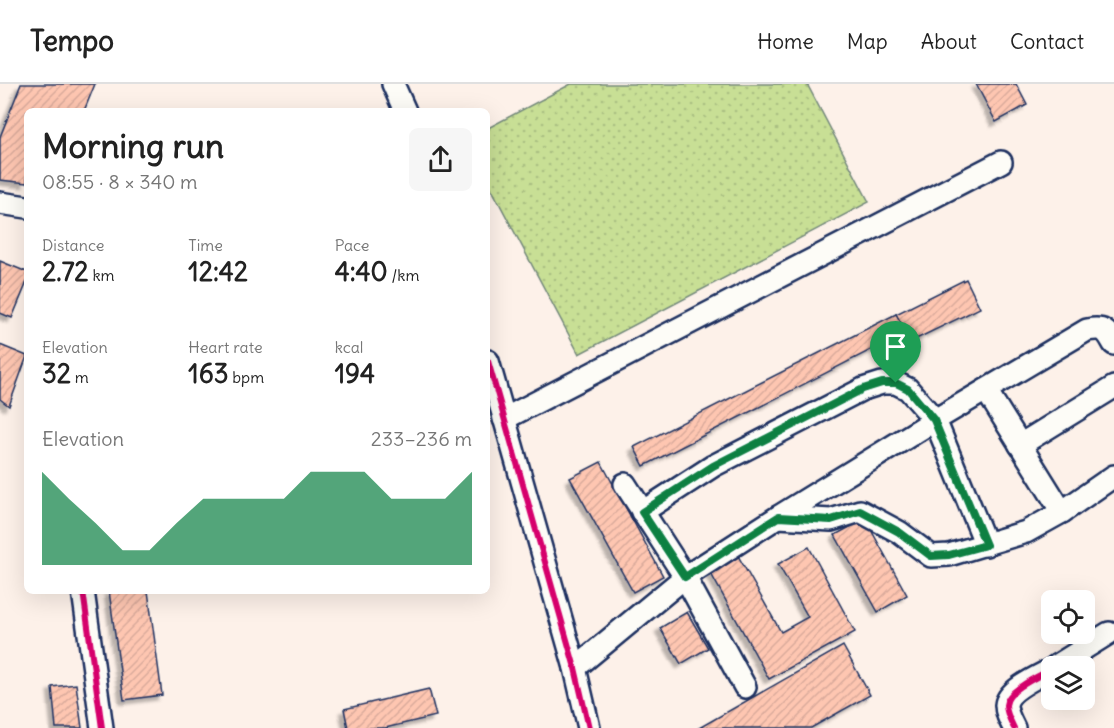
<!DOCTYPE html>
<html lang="en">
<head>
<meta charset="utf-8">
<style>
  body { margin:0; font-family:Delius,sans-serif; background:#f6f6f6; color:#222; height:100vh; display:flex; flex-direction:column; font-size:22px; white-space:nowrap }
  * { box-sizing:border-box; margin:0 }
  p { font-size:20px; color:#767676 }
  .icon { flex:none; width:33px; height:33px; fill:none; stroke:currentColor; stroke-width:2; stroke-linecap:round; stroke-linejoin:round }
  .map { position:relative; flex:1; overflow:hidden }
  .panel { position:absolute; left:24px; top:24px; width:466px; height:486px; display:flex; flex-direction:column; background:#fff; border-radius:9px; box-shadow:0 6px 24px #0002 }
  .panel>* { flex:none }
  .controls { position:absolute; left:1041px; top:506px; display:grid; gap:12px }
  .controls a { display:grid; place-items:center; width:54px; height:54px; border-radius:9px; background:#fff; box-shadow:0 6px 24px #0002; font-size:30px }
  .pin { position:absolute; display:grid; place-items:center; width:51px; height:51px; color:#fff; margin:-62px -26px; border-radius:50% 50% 50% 0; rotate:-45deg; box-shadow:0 0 6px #0007 }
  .pin .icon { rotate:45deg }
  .round { display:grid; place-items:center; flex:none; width:63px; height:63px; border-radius:9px; background:#f6f6f6 }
  .head { display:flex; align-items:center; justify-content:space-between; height:102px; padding:0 18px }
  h1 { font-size:33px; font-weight:700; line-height:45px }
  .stats { display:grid; grid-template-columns:repeat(3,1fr); gap:9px; height:102px; padding:6px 18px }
  .stats div { display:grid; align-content:center }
  .stats b { font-size:26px; font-weight:700 }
  .stats small { font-size:16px; font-weight:400 }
  .stats p { font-size:16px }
  .chart { height:168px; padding:12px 18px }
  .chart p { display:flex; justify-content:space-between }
  .chart svg { width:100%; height:108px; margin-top:6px; fill:#0b8043; opacity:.7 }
  header { display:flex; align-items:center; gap:36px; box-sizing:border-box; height:84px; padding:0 30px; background:#fff; border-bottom:2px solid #e0e0e0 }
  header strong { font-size:28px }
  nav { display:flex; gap:33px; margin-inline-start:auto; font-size:21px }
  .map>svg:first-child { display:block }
</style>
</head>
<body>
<header>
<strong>Tempo</strong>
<nav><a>Home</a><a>Map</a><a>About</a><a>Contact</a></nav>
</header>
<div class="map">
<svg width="1114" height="644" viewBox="0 0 1114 644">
  <defs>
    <pattern id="grass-dots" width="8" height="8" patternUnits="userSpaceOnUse" patternTransform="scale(1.5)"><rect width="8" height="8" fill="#c8df95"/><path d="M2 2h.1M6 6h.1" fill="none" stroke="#abc083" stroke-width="1.8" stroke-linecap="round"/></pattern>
    <pattern id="building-hatch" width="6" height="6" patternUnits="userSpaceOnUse" patternTransform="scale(1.5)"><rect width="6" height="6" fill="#fec6b1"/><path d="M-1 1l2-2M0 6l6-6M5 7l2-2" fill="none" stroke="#d9aa9b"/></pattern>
    <filter id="shadow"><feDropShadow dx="-4.5" dy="4.5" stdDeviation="1.5" flood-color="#0004"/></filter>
  </defs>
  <rect width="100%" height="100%" fill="#fdf1e9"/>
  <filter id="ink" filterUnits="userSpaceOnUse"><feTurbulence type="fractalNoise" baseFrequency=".0167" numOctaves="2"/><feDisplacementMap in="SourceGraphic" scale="12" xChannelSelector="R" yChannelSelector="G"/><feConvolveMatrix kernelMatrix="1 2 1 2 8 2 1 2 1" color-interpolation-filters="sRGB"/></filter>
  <g filter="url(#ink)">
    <path fill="url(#grass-dots)" stroke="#72877a" stroke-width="1.5" d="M571,0H807L869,118L579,270L488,98V44Z"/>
    <g fill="url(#building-hatch)" stroke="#1b2f5e" stroke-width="1.5" filter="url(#shadow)">
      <path d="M21,0H95L84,27H27V99L0,96V53Z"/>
      <path d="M976,0H1016L1027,21L996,38Z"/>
      <path d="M0,177L27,188V198L12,234L0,229Z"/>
      <path d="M966,195L980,224L910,258L896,230Z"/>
      <path d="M896,230L906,248L644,382L634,363Z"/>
      <path d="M0,261L27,272L9,322L0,315Z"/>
      <path d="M601,378L663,492L633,508L570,394Z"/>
      <path d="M865,435L907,511L878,528L835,451Z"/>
      <path d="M809,463L855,548L769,595L709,486L737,470L781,548L808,533L778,480Z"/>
      <path d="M109,507H148L162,611L124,616Z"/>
      <path d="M687,528L708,564L681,580L660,544Z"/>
      <path d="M843,562L870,611L811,644H699Z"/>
      <path d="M76,600L82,644H56L52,603Z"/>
      <path d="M429,605L436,632L385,644H348L344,625Z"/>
    </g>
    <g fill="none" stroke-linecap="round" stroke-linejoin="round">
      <g stroke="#1b2f5e" stroke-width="26">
        <g id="minor">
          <path d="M393,0L405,27"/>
          <path d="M0,119L27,123"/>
          <path d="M1114,260C1106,246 1104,243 1087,246L935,336L778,433L831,436L860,427L899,448L931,472L949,471L1026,448L1062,428L1114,392"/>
          <path d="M488,277L575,584L589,644"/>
          <path d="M986,306L1062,428"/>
          <path d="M504,335L1001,78"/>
          <path d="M1020,361L1114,303"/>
          <path d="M625,400L685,493L745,603"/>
          <path d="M642,428L713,382L863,305L882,299H896L908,305L935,336L986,461"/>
          <path d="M83,507L102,644"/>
          <path d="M1056,582L1109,549"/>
          <path d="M575,584L685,493L778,433"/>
          <path d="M1014,644C1010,636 1006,629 1006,621C1007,606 1039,592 1052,585"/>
        </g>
      </g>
      <use href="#minor" stroke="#fdfcf7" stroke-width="21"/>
      <g stroke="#fdfcf7" stroke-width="10">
        <g id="cycleway">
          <path d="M488,277L575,584L589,644"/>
          <path d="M83,507L102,644"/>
          <path d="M1014,644C1010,636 1006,629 1006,621C1007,606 1039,592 1052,585"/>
        </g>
      </g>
      <use href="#cycleway" stroke="#d6006c" stroke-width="6"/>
    </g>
  </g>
  <g fill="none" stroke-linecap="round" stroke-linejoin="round" filter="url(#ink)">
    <g stroke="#fff" stroke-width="12">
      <path id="route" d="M882,299H896L908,305L934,336L986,461L949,471L931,472L899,448L860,427L831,436L778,433L685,493L642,428L713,382L863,305Z"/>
    </g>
    <use href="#route" stroke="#0b8043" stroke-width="8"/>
  </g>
</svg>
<div class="controls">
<a><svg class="icon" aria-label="locate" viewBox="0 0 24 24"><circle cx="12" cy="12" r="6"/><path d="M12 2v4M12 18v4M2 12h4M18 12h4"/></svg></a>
<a><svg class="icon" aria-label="layers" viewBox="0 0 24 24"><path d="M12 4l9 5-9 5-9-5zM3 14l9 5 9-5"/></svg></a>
</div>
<div class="pin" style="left:896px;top:299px;background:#1e9e55"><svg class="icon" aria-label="arrive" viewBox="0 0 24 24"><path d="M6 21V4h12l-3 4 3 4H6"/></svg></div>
<section class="panel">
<div class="head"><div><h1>Morning run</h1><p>08:55 · 8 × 340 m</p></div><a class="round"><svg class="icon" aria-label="share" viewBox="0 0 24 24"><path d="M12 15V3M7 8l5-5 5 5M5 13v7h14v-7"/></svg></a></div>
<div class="stats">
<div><p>Distance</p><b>2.72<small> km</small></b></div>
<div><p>Time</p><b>12:42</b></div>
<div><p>Pace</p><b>4:40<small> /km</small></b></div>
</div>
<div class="stats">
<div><p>Elevation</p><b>32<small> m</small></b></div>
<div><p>Heart rate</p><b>163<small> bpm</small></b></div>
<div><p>kcal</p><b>194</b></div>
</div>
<div class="chart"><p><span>Elevation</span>233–236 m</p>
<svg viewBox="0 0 160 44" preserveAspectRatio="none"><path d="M0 44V6L10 17L20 27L30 38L40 38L50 27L60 17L70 17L80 17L90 17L100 6L110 6L120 6L130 17L140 17L150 17L160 6V44z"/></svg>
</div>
</section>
</div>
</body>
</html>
